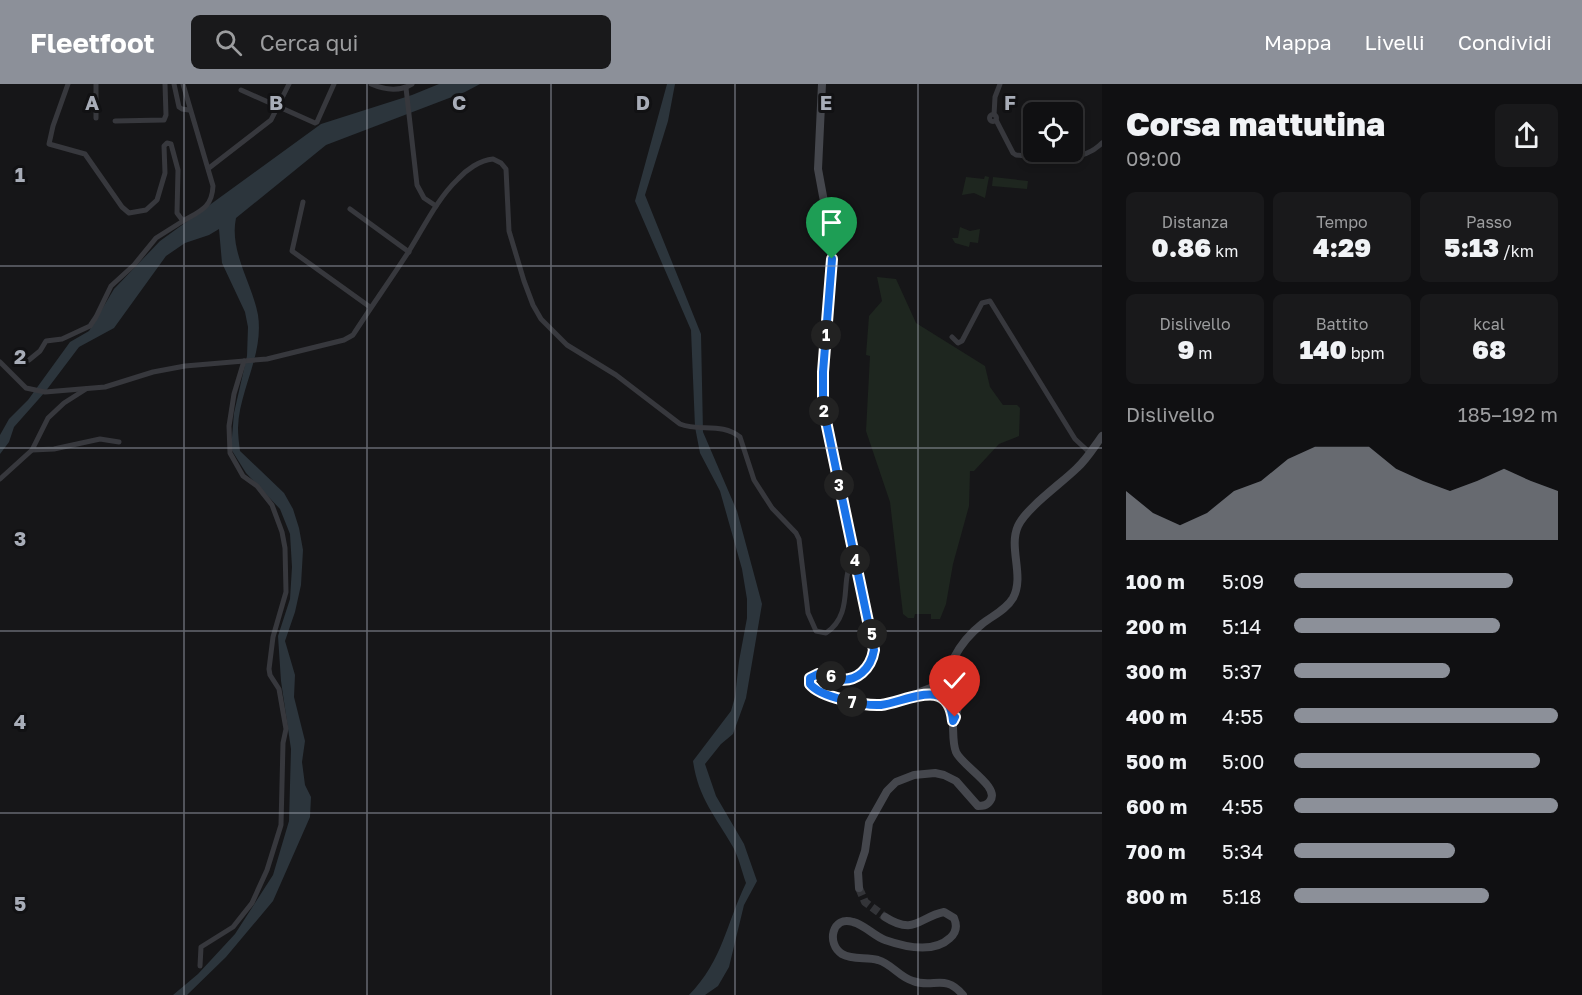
<!DOCTYPE html>
<html lang="it">
<head>
<meta charset="utf-8">
<style>
  body { margin:0; font-family:"Golos Text",sans-serif; background:#19191b; color:#f1f3f6; height:100vh; display:flex; flex-direction:column; font-size:22px; white-space:nowrap }
  * { box-sizing:border-box; margin:0 }
  p { font-size:20px; color:#9c9d9f }
  .icon { flex:none; width:33px; height:33px; fill:none; stroke:currentColor; stroke-width:2; stroke-linecap:round; stroke-linejoin:round }
  .map { position:relative; flex:1; overflow:hidden }
  .side { display:flex; flex-direction:column; background:#101012; width:480px }
  .side>* { flex:none }
  .fabs { position:absolute; left:1023px; top:18px; display:grid; gap:12px }
  .fabs a { display:grid; place-items:center; width:60px; height:60px; border-radius:9px; background:#101012; box-shadow:0 3px 9px #0003,0 0 0 2px #303032; font-size:30px }
  .pin { position:absolute; display:grid; place-items:center; width:51px; height:51px; color:#fff; margin:-62px -26px; border-radius:50% 50% 50% 0; rotate:-45deg; box-shadow:0 0 6px #0007 }
  .pin .icon { rotate:45deg }
  .km { position:absolute; width:30px; height:30px; margin:-15px; border-radius:50%; background:#222; color:#fff; font-size:16px; line-height:30px; text-align:center }
  .round { display:grid; place-items:center; flex:none; width:63px; height:63px; border-radius:9px; background:#19191b }
  .summary { display:flex; align-items:center; justify-content:space-between; height:102px; padding:0 24px }
  h1 { font-size:33px; font-weight:800; line-height:45px }
  .metrics { display:grid; grid-template-columns:repeat(3,1fr); gap:9px; height:102px; padding:6px 24px }
  .metrics div { display:grid; align-content:center; border-radius:9px; background:#19191b; text-align:center }
  .metrics b { font-size:26px; font-weight:800 }
  .metrics small { font-size:16px; font-weight:400 }
  .metrics p { font-size:16px }
  .chart { height:168px; padding:12px 24px }
  .chart p { display:flex; justify-content:space-between }
  .chart svg { width:100%; height:108px; margin-top:6px; fill:#8c9099; opacity:.7 }
  ul { padding:0 24px; list-style:none; font-size:20px }
  li { display:grid; grid-template-columns:96px 72px 1fr; align-items:center; height:45px }
  li i { height:15px; border-radius:8px; background:#8c9099 }
  header { display:flex; align-items:center; gap:36px; box-sizing:border-box; height:84px; padding:0 30px; background:#8c9099; color:#fff }
  header strong { font-size:28px }
  nav { display:flex; gap:33px; margin-inline-start:auto; font-size:21px }
  .search { width:420px; height:54px; background:#19191b; display:flex; align-items:center; gap:15px; box-sizing:border-box; padding:0 21px; border-radius:9px; color:#9c9d9f; font-size:22px }
  main { display:flex; flex:1; min-height:0 }
  .map>svg:first-child { display:block }
</style>
</head>
<body>
<header>
<strong>Fleetfoot</strong>
<div class="search"><svg class="icon" aria-label="search" viewBox="0 0 24 24"><circle cx="10" cy="10" r="6"/><path d="M15 15l6 6"/></svg>Cerca qui</div>
<nav><a>Mappa</a><a>Livelli</a><a>Condividi</a></nav>
</header>
<main>
<div class="map">
<svg width="1102" height="911" viewBox="0 0 1102 911">
  <rect width="100%" height="100%" fill="#161618"/>
  <g fill="#1e261f">
    <path d="M985,92L989,93L985,114L974,109L962,111L966,93L984,95Z"/>
    <path d="M993,93L1028,97L1027,105L992,102Z"/>
    <path d="M960,143L970,147L980,145L978,159L970,158L969,163L955,159L952,154H958Z"/>
    <path d="M877,193L896,195L916,239L985,282L990,303L1003,321H1017L1020,324L1019,352L999,360L974,387H970L969,422L953,480L946,520L940,535H931V530H915L914,534H908L903,530L890,418L866,347L870,272L866,271L869,232L882,217Z"/>
  </g>
  <g fill="#2c353c">
    <path d="M439,0H480L465,8L326,61L236,134C229,167 252,199 258,231C264,271 239,306 238,344C238,351 239,360 240,367L284,409L293,425L299,444L303,466L301,501L295,528L285,557L295,591L294,613L305,657L302,678L305,701L311,713L310,733L273,817L226,873L187,911H173L198,890L235,850L273,791L289,737L291,665L281,597L278,552L290,515L292,483L290,450L280,425L246,389L231,365L234,329L247,272L248,243L245,228L222,179L219,145L209,151L185,159L166,172L114,244L79,263L45,308L14,343L9,358L0,370V351L9,335L28,316L70,258L89,247L114,205L160,157L321,40L412,11Z"/>
    <path d="M667,0H675L668,37L645,111L701,250L703,348L737,427L762,520L746,614L733,650L721,660L705,680L716,712L744,760L757,797L744,821L729,883L718,902L705,911H689C723,876 726,840 746,799C742,788 739,774 733,763C716,733 698,714 693,677L731,627L735,613L739,577L747,534V515L742,485L720,407L700,369L695,343L691,246L635,117Z"/>
  </g>
  <g fill="none" stroke-linecap="round" stroke-linejoin="round">
    <path stroke="#333438" stroke-width="8" stroke-dasharray="8 4" stroke-linecap="butt" d="M859,804L865,818L885,833"/>
    <g stroke="#37383d" stroke-width="5">
      <path d="M68,0L53,42L49,60L85,70L122,123L129,129L146,126L157,116L165,89L164,62L167,59L171,60L178,86L177,129L183,137C200,127 212,124 213,102L183,0"/>
      <path d="M174,0L179,23L182,25L189,26"/>
      <path d="M371,0C385,6 399,8 412,0"/>
      <path d="M406,4L417,101L424,114L436,122"/>
      <path d="M241,6L315,39L317,38L334,0"/>
      <circle cx="993" cy="34" r="3.5"/>
      <path d="M994,31L995,13L1000,0"/>
      <path d="M96,34V0"/>
      <path d="M996,36L1013,69L1016,71C1043,74 1081,81 1102,59"/>
      <path d="M115,37L164,36L166,31L165,0"/>
      <path d="M209,84L271,36L289,0"/>
      <path d="M303,118L292,167L370,223"/>
      <path d="M350,125L409,168"/>
      <path d="M952,253L958,259L962,257L982,219L990,217L1075,355L1090,369"/>
      <path d="M29,276L40,267L46,257L62,255L90,242L96,233L111,202L134,181L156,154L183,137"/>
      <path d="M0,278L26,304L45,308L105,303L153,288L185,282L267,275L344,256L353,251C371,223 391,195 409,167C424,143 437,115 458,95C466,86 480,76 493,75L501,79L506,85L509,147L524,197L533,221L541,235L567,261L616,291L680,340C699,348 722,338 740,353L754,396L772,424L796,449L799,455L808,529L816,547L826,549C856,529 838,491 854,478"/>
      <path d="M86,305L64,319L48,334L32,366L54,365L100,355L119,358"/>
      <path d="M0,395L32,366"/>
      <path d="M200,882L201,863L233,843L252,819L267,786L281,741L283,659L286,645L279,605L270,591L269,585L273,553L286,508L285,464L282,448L272,421L257,402L243,392L230,369L229,342L234,310L244,277"/>
    </g>
    <g stroke="#45474d" stroke-width="8">
      <path d="M822,0L818,85L832,161L823,288V323L874,566C872,584 857,599 837,595C830,593 825,590 818,589L810,594V600C815,608 824,610 833,612C848,617 863,621 878,621C898,620 921,602 940,613C960,624 949,651 956,668C962,682 1001,703 990,717C987,722 982,722 978,722L956,697L944,691L935,689L914,691L896,698L887,707L869,739L865,767L858,788L859,804"/>
      <path d="M946,595C951,611 964,614 954,636"/>
      <path d="M920,608L941,600L945,594"/>
      <path d="M943,615C943,587 959,558 982,540C992,532 1006,526 1013,514C1025,492 1008,464 1018,442C1026,424 1062,399 1077,384C1087,375 1094,363 1102,352"/>
      <path d="M885,833C915,852 919,833 944,828L954,834C957,841 957,848 950,854C933,870 905,863 885,856C874,852 865,841 853,838C832,831 826,860 842,870C852,876 866,873 878,876C892,880 899,893 913,897C933,905 945,889 963,911"/>
    </g>
  </g>
  <g fill="none" stroke-linecap="round" stroke-linejoin="round">
    <g stroke="#fff" stroke-width="12">
      <path id="route" d="M832,175L823,288V323L874,566C871,584 857,599 837,595C830,593 825,590 818,590L810,594V600C820,613 864,622 881,621C906,618 949,591 953,637L955,633"/>
    </g>
    <use href="#route" stroke="#1a73e8" stroke-width="8"/>
  </g>
  <path fill="none" stroke="#a8adb8" stroke-width="1.5" stroke-opacity="0.55" d="M184,0V911M367,0V911M551,0V911M735,0V911M918,0V911M0,182H1102M0,364H1102M0,547H1102M0,729H1102"/>
  <g font-size="20" text-anchor="middle" font-weight="bold" fill="#a8adb8" stroke="#111113" stroke-width="6" stroke-linejoin="round" paint-order="stroke">
    <text x="92" y="26">A</text>
    <text x="276" y="26">B</text>
    <text x="459" y="26">C</text>
    <text x="643" y="26">D</text>
    <text x="826" y="26">E</text>
    <text x="1010" y="26">F</text>
    <text x="20" y="98">1</text>
    <text x="20" y="280">2</text>
    <text x="20" y="462">3</text>
    <text x="20" y="645">4</text>
    <text x="20" y="827">5</text>
  </g>
</svg>
<div class="fabs">
<a><svg class="icon" aria-label="locate" viewBox="0 0 24 24"><circle cx="12" cy="12" r="6"/><path d="M12 2v4M12 18v4M2 12h4M18 12h4"/></svg></a>
</div>
<div class="pin" style="left:832px;top:175px;background:#1e9e55"><svg class="icon" aria-label="arrive" viewBox="0 0 24 24"><path d="M6 21V4h12l-3 4 3 4H6"/></svg></div>
<div class="pin" style="left:955px;top:633px;background:#d93025"><svg class="icon" aria-label="check" viewBox="0 0 24 24"><path d="M5 12l5 5 9-10"/></svg></div>
<b class="km" style="left:826px;top:251px">1</b>
<b class="km" style="left:824px;top:327px">2</b>
<b class="km" style="left:839px;top:401px">3</b>
<b class="km" style="left:855px;top:476px">4</b>
<b class="km" style="left:872px;top:550px">5</b>
<b class="km" style="left:831px;top:592px">6</b>
<b class="km" style="left:852px;top:618px">7</b>
</div>
<section class="side">
<div class="summary"><div><h1>Corsa mattutina</h1><p>09:00</p></div><a class="round"><svg class="icon" aria-label="share" viewBox="0 0 24 24"><path d="M12 15V3M7 8l5-5 5 5M5 13v7h14v-7"/></svg></a></div>
<div class="metrics">
<div><p>Distanza</p><b>0.86<small> km</small></b></div>
<div><p>Tempo</p><b>4:29</b></div>
<div><p>Passo</p><b>5:13<small> /km</small></b></div>
</div>
<div class="metrics">
<div><p>Dislivello</p><b>9<small> m</small></b></div>
<div><p>Battito</p><b>140<small> bpm</small></b></div>
<div><p>kcal</p><b>68</b></div>
</div>
<div class="chart"><p><span>Dislivello</span>185–192 m</p>
<svg viewBox="0 0 160 44" preserveAspectRatio="none"><path d="M0 44V24L10 33L20 38L30 33L40 24L50 20L60 11L70 6L80 6L90 6L100 15L110 20L120 24L130 20L140 15L150 20L160 24V44z"/></svg>
</div>
<ul>
<li><b>100 m</b>5:09<i style="width:83%"></i></li>
<li><b>200 m</b>5:14<i style="width:78%"></i></li>
<li><b>300 m</b>5:37<i style="width:59%"></i></li>
<li><b>400 m</b>4:55<i style="width:100%"></i></li>
<li><b>500 m</b>5:00<i style="width:93%"></i></li>
<li><b>600 m</b>4:55<i style="width:100%"></i></li>
<li><b>700 m</b>5:34<i style="width:61%"></i></li>
<li><b>800 m</b>5:18<i style="width:74%"></i></li>
</ul>
</section>
</main>
</body>
</html>
